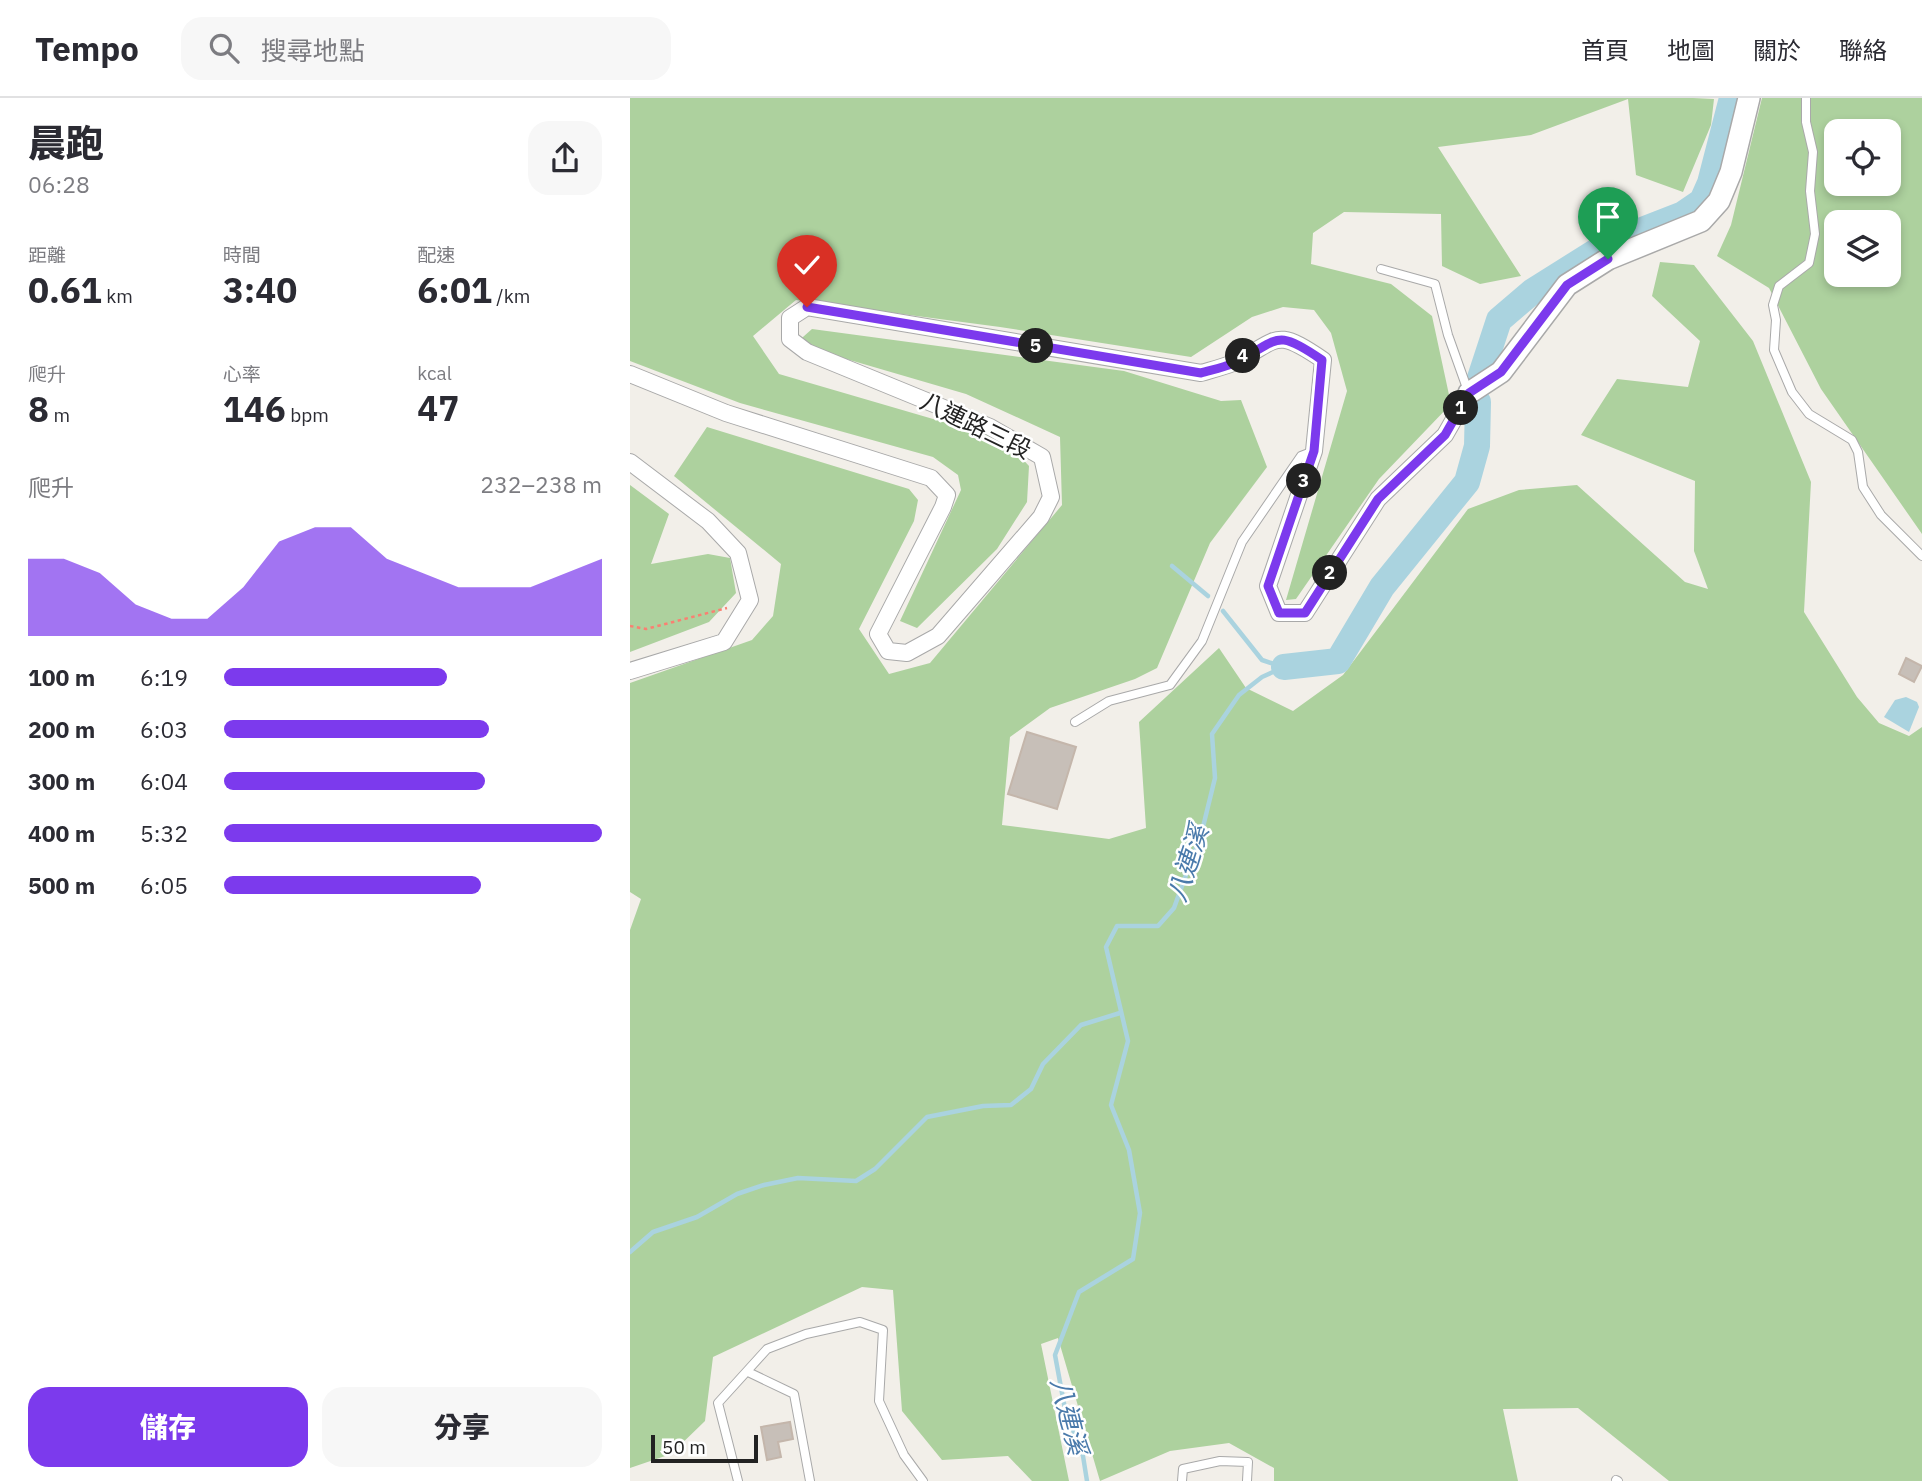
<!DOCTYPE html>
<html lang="zh-TW">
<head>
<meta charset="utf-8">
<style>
  body { margin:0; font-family:"IBM Plex Sans","Noto Sans TC",sans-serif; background:#f7f7f7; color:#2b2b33; height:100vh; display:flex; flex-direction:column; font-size:26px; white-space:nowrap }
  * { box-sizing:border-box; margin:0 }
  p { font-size:23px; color:#7c7c81 }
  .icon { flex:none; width:38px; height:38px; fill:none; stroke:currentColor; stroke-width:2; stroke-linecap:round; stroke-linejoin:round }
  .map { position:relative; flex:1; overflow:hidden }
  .side { display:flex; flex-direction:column; background:#fff; width:630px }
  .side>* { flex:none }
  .tools { position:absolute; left:1194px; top:21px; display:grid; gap:14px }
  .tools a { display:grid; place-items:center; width:77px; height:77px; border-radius:14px; background:#fff; box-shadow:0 4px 10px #0003; font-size:35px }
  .scale { position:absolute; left:21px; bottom:18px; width:107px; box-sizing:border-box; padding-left:7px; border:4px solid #222; border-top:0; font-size:19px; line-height:24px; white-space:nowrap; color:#222; -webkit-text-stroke:5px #fff; paint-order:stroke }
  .pin { position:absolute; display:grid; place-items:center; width:60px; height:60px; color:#fff; margin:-72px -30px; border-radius:50% 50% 50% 0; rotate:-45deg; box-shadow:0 0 7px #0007 }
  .pin .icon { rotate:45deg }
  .km { position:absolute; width:35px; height:35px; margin:-18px; border-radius:50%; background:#222; color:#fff; font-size:19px; line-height:35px; text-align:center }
  .round { display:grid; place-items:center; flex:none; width:74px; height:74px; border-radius:21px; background:#f7f7f7 }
  .summary { display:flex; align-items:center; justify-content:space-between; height:119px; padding:0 28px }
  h1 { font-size:38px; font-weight:800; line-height:52px }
  .figures { display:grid; grid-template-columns:repeat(3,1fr); gap:10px; height:119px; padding:7px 28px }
  .figures div { display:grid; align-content:center }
  .figures b { font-size:35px; font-weight:800 }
  .figures small { font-size:19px; font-weight:400 }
  .figures p { font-size:19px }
  .chart { height:196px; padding:14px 28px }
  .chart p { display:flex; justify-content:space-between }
  .chart svg { width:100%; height:126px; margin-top:7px; fill:#7c3aed; opacity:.7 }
  .primary-button { display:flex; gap:14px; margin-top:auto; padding:14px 28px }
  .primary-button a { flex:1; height:80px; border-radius:21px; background:#7c3aed; color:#fff; font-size:28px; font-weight:800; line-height:80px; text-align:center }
  .primary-button a+a { background:#f7f7f7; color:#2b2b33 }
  ul { padding:0 28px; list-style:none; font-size:23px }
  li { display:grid; grid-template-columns:112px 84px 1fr; align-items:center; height:52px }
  li i { height:18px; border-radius:9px; background:#7c3aed }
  header { display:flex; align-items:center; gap:42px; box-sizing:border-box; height:98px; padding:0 35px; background:#fff; border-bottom:2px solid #e1e1e2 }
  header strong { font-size:33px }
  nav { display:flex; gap:38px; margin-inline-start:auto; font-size:24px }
  .search { width:490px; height:63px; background:#f7f7f7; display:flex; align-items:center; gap:18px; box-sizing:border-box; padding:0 24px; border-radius:21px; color:#7c7c81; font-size:26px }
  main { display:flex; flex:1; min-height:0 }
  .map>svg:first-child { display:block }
</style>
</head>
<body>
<header>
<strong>Tempo</strong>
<div class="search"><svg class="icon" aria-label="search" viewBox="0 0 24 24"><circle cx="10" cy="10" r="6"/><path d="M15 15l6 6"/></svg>搜尋地點</div>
<nav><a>首頁</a><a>地圖</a><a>關於</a><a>聯絡</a></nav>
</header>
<main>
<section class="side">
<div class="summary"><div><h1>晨跑</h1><p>06:28</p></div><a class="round"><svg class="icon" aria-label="share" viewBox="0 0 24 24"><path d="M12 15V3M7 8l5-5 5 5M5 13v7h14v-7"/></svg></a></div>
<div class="figures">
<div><p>距離</p><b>0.61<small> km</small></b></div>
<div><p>時間</p><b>3:40</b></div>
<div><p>配速</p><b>6:01<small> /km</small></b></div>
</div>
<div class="figures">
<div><p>爬升</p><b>8<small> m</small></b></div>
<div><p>心率</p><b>146<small> bpm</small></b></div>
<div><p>kcal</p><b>47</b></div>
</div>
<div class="chart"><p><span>爬升</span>232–238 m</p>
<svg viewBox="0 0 160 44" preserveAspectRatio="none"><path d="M0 44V17L10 17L20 22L30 33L40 38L50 38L60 27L70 11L80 6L90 6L100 17L110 22L120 27L130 27L140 27L150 22L160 17V44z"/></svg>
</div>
<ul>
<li><b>100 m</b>6:19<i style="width:59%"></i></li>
<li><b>200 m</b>6:03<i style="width:70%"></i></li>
<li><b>300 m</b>6:04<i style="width:69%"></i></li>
<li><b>400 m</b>5:32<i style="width:100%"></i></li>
<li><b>500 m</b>6:05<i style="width:68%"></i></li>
</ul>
<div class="primary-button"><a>儲存</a><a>分享</a></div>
</section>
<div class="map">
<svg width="1292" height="1383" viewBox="0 0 1292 1383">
  <rect width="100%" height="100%" fill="#f2efe9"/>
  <g fill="#add19e" fill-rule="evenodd">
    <path d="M0,0H1063L1084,1L1081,27L1053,94L1006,77L998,1L901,37L808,49L891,178L850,186L812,168L811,116L714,114L683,135L681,166L761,186L802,218L821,306L749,381L666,501L656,502L717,293L701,235L684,212L653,209L622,219L561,259L370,229L166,202L123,238L149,276L375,342L399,368L397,404L367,451L287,530L270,523L331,392L328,377L303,359L110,305L0,263Z"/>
    <path d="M1132,0H1292V436L1191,291L1139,190L1087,158L1101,127ZM1206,33H1258V86H1206ZM1206,124H1258V177H1206Z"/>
    <path d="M1030,164L1064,167L1123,243L1181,384L1174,514L1227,599L1249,625L1279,638L1292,629V1383H1039L948,1310L873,1311L888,1383H644V1370L599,1345L540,1353L470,1383L428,1240L411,1246L439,1383H402L378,1358L312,1362L272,1313L263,1192L232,1189L83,1259L75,1323L41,1356L0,1370V832L11,801L0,794V585L122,542L143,518L151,466L44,378L77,329L279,391L288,402L284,423L229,531L259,576L300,565L432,407L430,339L336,296L165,246L182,231L494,273L591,303L611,302L637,369L580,445L527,570L505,581L420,610L380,639L372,727L479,741L516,730L509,624L589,550L616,590L663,613L713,577L838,411L889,392L947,387L1055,484L1078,491L1064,453L1065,383L951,337L987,281L1058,289L1070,243L1022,198Z"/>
    <path d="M0,387L39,416L21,466L78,456L100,460L106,495L79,524L0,554Z"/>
  </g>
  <path fill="#aad3df" d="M1276,599L1287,604L1289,609L1279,634L1254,619L1265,602Z"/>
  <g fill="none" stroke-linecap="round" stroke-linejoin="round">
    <g stroke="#aad3df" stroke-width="4.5">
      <path d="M542,468L578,498"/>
      <path d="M593,513L632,562L653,569"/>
      <path d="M0,1154L23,1134L67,1119L107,1096L134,1087L168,1080L226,1083L245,1071L297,1019L353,1008L381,1007L401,991L413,966L451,927L490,915"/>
      <path d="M457,1383L453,1358L435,1311L425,1257L449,1194L503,1161L510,1115L499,1052L481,1007L498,943L476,849L487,828H528L544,810L572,733L585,680L582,636L609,597L632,579L654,569"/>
    </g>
    <g stroke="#aad3df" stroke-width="26">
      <path d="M848,286L869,222L903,193L981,144L1053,116L1072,103L1080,85L1102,0"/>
      <path d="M654,569L708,563L752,489L837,384L847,348L848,304"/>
    </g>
  </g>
  <g fill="#c7bfb8" stroke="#c4b6ab" stroke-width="2">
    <path d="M1276,560L1292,568L1284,584L1269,576Z"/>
    <path d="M397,634L446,649L427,711L378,696Z"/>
    <path d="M160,1324L163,1341L148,1344L151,1359L137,1362L131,1329Z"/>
  </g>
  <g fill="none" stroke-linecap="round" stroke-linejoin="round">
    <g stroke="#a9a9a9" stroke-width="10">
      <g id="service">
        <path d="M1176,0V24L1183,54L1180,93L1185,136L1179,165L1149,188L1143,207L1146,222L1144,252L1162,294L1179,316L1222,342L1228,354L1233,389L1251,417L1292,458"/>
        <path d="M751,171L805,186L818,237L838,293"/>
        <path d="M445,624L479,603L540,587L572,543L612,444L671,358L684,353"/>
        <path d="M118,1274L164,1296L180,1383"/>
        <path d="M986,1382L988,1383"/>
        <path d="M108,1383L88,1305L137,1251L176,1236L230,1224L253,1232L249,1303L274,1357L293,1383"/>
        <path d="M552,1383L553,1371L590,1363L618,1364L617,1383"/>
      </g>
    </g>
    <g stroke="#a9a9a9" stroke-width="18">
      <g id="minor">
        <path d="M0,276L96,315L301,380L317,397L313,409L248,536L258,553L277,555L308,538L411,419L421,399L412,359L360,329L177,254L160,241V220L177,209L571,275C581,272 593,269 603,265C650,242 643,228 693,262L684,353L638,488L649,515H675L748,401L815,337L839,295"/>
        <path d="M0,364L78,423L108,455L120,502L94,544L0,573"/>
      </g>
    </g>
    <g stroke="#a9a9a9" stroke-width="24">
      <path id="tertiary" d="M839,295L871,274L937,187L978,161L1071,123L1089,103L1101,74L1119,0"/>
    </g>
    <path stroke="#fa8072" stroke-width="2.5" stroke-dasharray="3.5 3.5" stroke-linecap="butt" d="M0,528L16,531L97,510"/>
    <use href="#service" stroke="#fff" stroke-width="8"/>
    <use href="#minor" stroke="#fff" stroke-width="16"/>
    <use href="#tertiary" stroke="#fff" stroke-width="21"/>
  </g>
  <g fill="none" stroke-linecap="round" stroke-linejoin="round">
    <g stroke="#fff" stroke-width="14">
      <path id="route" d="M177,209L571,275C581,272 593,270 603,265C650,243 643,228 692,262L684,353L638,488L649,515H675L748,401L815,337L839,295L871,274L937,187L978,161"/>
    </g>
    <use href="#route" stroke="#7c3aed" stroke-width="9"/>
  </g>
  <g text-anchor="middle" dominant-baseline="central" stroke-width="5" stroke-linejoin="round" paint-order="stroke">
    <g font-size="24" fill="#222" stroke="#fff">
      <text transform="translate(346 327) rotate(26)">八連路三段</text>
    </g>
    <g font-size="26" font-style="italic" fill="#4a7aab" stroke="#fff">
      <text transform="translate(557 765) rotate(-72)">八連溪</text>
      <text transform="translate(440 1318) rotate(76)">八連溪</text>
    </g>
  </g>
</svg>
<div class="tools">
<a><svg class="icon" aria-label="locate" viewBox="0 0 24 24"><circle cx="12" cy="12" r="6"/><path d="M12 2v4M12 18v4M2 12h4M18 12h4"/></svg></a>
<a><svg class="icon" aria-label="layers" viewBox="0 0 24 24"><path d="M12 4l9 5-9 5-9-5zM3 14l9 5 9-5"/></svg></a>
</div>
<div class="scale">50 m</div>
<div class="pin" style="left:978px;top:161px;background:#1e9e55"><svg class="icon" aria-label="arrive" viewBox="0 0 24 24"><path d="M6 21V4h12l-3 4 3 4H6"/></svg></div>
<div class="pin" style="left:177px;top:209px;background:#d93025"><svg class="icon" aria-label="check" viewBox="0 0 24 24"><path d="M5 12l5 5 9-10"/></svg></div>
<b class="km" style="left:831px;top:310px">1</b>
<b class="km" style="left:700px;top:475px">2</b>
<b class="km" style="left:674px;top:383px">3</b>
<b class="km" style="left:613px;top:258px">4</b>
<b class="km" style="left:406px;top:248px">5</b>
</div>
</main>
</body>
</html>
